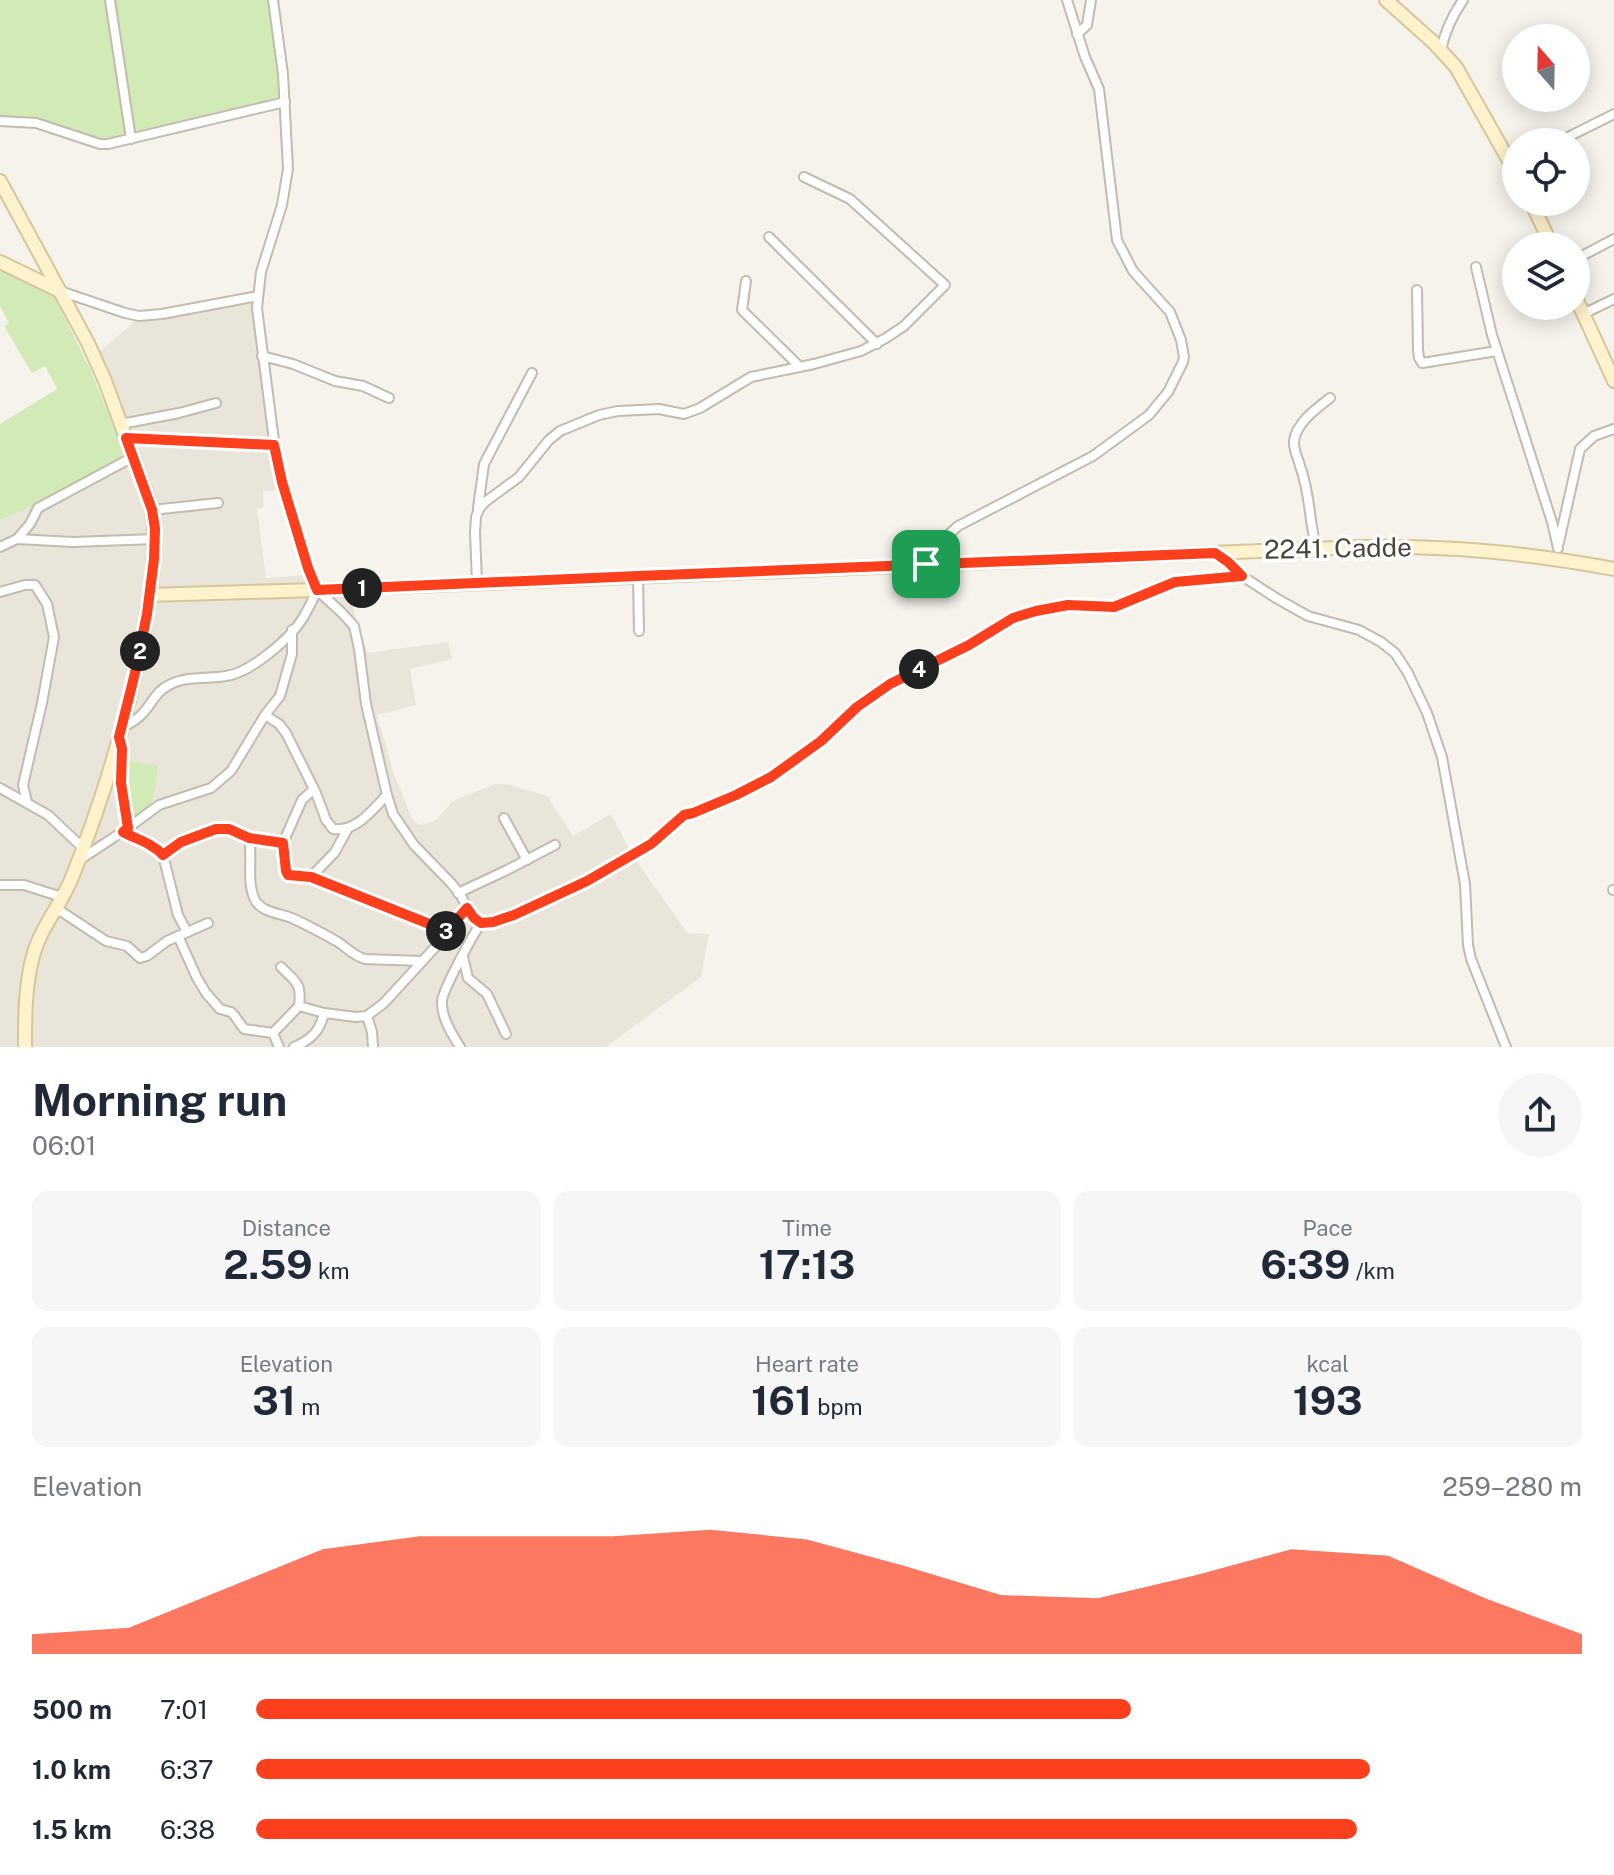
<!DOCTYPE html>
<html lang="en">
<head>
<meta charset="utf-8">
<style>
  body { margin:0; font-family:"Public Sans",sans-serif; background:#f6f6f7; color:#1f2937; height:100vh; display:flex; flex-direction:column; font-size:30px; white-space:nowrap }
  * { box-sizing:border-box; margin:0 }
  p { font-size:26px; color:#747a83 }
  .icon { flex:none; width:44px; height:44px; fill:none; stroke:currentColor; stroke-width:2; stroke-linecap:round; stroke-linejoin:round }
  .map { position:relative; height:1047px; overflow:hidden }
  .drawer { display:flex; flex-direction:column; background:#fff; flex:1 }
  .drawer>* { flex:none }
  .needle { width:52px; rotate:340deg }
  .tools { position:absolute; left:1502px; top:24px; display:grid; gap:16px }
  .tools a { display:grid; place-items:center; width:88px; height:88px; border-radius:50%; background:#fff; box-shadow:0 4px 20px #0003; font-size:40px }
  .pin { position:absolute; display:grid; place-items:center; width:68px; height:68px; color:#fff; margin:-34px; border-radius:16px; box-shadow:0 4px 12px #0006 }
  .km { position:absolute; width:40px; height:40px; margin:-20px; border-radius:50%; background:#222; color:#fff; font-size:22px; line-height:40px; text-align:center }
  .round { display:grid; place-items:center; flex:none; width:84px; height:84px; border-radius:42px; background:#f6f6f7 }
  .overview { display:flex; align-items:center; justify-content:space-between; height:136px; padding:0 32px }
  h1 { font-size:44px; font-weight:700; line-height:60px }
  .metrics { display:grid; grid-template-columns:repeat(3,1fr); gap:12px; height:136px; padding:8px 32px }
  .metrics div { display:grid; align-content:center; border-radius:16px; background:#f6f6f7; text-align:center }
  .metrics b { font-size:40px; font-weight:700 }
  .metrics small { font-size:22px; font-weight:400 }
  .metrics p { font-size:22px }
  .chart { height:224px; padding:16px 32px }
  .chart p { display:flex; justify-content:space-between }
  .chart svg { width:100%; height:144px; margin-top:8px; fill:#fc3f1d; opacity:.7 }
  ul { padding:0 32px; list-style:none; font-size:26px }
  li { display:grid; grid-template-columns:128px 96px 1fr; align-items:center; height:60px }
  li i { height:20px; border-radius:10px; background:#fc3f1d }
  .map>svg:first-child { display:block }
</style>
</head>
<body>
<div class="map">
<svg width="1614" height="1047" viewBox="0 0 1614 1047">
  <rect width="100%" height="100%" fill="#f6f3ec"/>
  <path fill="#eae5da" d="M254,302L270,442L282,488L263,492L264,507L257,509L266,578L307,575L351,602L367,653L448,642L452,659L410,669L416,705L377,715L394,774L412,819L418,824L423,825L429,823L437,819L451,803L457,799L495,784H507L547,796L573,836L611,814L631,853L687,933L709,934L701,977L606,1047H0V520L34,506L137,452L115,391L99,352L138,319Z"/>
  <g fill="#d2eab5">
    <path d="M0,0H271L282,100L108,141L92,139L45,122L0,117Z"/>
    <path d="M3,271L54,296L90,369L126,457L34,506L0,520V424L57,389L45,366L32,373L4,326L9,323L0,306V272Z"/>
    <path d="M126,760L158,766C154,792 157,810 130,821L124,787Z"/>
  </g>
  <g fill="none" stroke-linecap="round" stroke-linejoin="round">
    <g stroke="#c2bbae" stroke-width="12">
      <g id="street">
        <path d="M110,0L131,139"/>
        <path d="M273,0L283,74L288,169L282,205L261,272L257,308L277,464L312,580L317,590L341,612L354,626L359,649L366,704L387,795L393,814L414,845L451,883L460,894L470,913L481,923L493,922L514,915L587,881L651,844L684,815L736,795L771,777L821,741L857,707L890,684L969,645L1013,618L1036,611L1068,605L1114,607L1175,582L1242,576"/>
        <path d="M1077,34L1087,25L1091,0"/>
        <path d="M1441,50C1445,31 1452,16 1463,0"/>
        <path d="M0,121L36,123L100,144H108L285,102"/>
        <path d="M1558,142L1614,114"/>
        <path d="M769,237L877,344"/>
        <path d="M1576,259L1614,239"/>
        <path d="M1476,267L1492,335L1552,522L1558,548"/>
        <path d="M746,281L742,310L800,367"/>
        <path d="M1417,290L1418,349L1419,358L1422,363L1497,351"/>
        <path d="M60,291L125,313L139,316L162,314L258,296"/>
        <path d="M1583,314L1614,299"/>
        <path d="M262,356L293,364L335,381L363,386L389,398"/>
        <path d="M121,424L179,413L216,403"/>
        <path d="M126,438L274,445"/>
        <path d="M478,508L484,464L532,373"/>
        <path d="M152,510L218,503"/>
        <path d="M17,539L30,524L38,508L133,457"/>
        <path d="M1559,542L1580,449L1594,436L1614,429"/>
        <path d="M0,547L17,539L73,542L155,539"/>
        <path d="M1316,547C1309,520 1310,492 1300,466C1298,458 1293,449 1294,441C1296,423 1317,408 1330,398"/>
        <path d="M1216,553L1228,562L1242,576L1276,598L1308,616L1359,630L1381,642L1395,653L1408,673L1427,713L1442,757L1465,884L1468,945L1471,959L1506,1047"/>
        <path d="M926,564L929,555L936,546L958,526L1093,456L1149,415L1168,392L1183,362L1184,357L1181,340L1170,312L1133,271L1117,240L1099,89L1085,57L1067,0"/>
        <path d="M638,576L639,631"/>
        <path d="M477,583L475,532L476,517L479,509L485,502L519,477L549,440L560,431L599,415L618,411L659,409L684,414L700,408L751,377L814,364L861,351L886,338L904,326L945,285L850,199L804,177"/>
        <path d="M0,592L25,585H35L47,604L54,637L42,703L23,785L27,802"/>
        <path d="M265,715L279,724L286,733L316,793L326,820L333,829C357,832 372,810 387,795"/>
        <path d="M121,728C129,724 136,721 142,714C153,703 155,691 171,684C187,676 208,679 226,676C250,673 290,639 303,618C308,609 313,600 317,590"/>
        <path d="M0,788L48,815L83,848"/>
        <path d="M504,818L527,860"/>
        <path d="M128,828L159,805L211,788L231,771L265,715L280,696L292,654V630"/>
        <path d="M123,832L138,841L155,846L163,855L178,915L187,932"/>
        <path d="M249,838C253,858 246,881 255,900C262,913 281,913 294,919C309,926 324,934 338,942C347,948 354,956 365,959L421,961"/>
        <path d="M283,843L286,871L288,875L311,877L447,931"/>
        <path d="M163,855L181,842L216,829H229L249,838L283,843L302,800L314,789"/>
        <path d="M78,861L128,828L121,783L122,749L120,742"/>
        <path d="M311,877L335,852L348,828"/>
        <path d="M0,885H24L62,897"/>
        <path d="M1613,890H1614"/>
        <path d="M458,893L505,871L555,845"/>
        <path d="M56,908L106,941L127,946L140,958L147,956L167,941L208,923"/>
        <path d="M178,936L197,978L206,993L220,1009L231,1012L234,1015L244,1029L273,1033L279,1047"/>
        <path d="M463,957L468,978L487,994L506,1034"/>
        <path d="M281,967C296,982 302,983 299,1006"/>
        <path d="M367,1016L372,1032L373,1047"/>
        <path d="M273,1033L299,1006L324,1013L356,1017L367,1016L384,1003L439,943L455,921L467,908"/>
        <path d="M294,1047C311,1040 320,1031 324,1013"/>
        <path d="M460,1047C452,1034 441,1017 442,1001C443,989 473,935 481,923"/>
      </g>
    </g>
    <g stroke="#d6c79b" stroke-width="16">
      <g id="secondary">
        <path d="M1386,0L1433,42L1456,67L1516,173"/>
        <path d="M0,181L88,343L105,381L146,492C150,504 154,515 154,528C156,560 150,593 145,624C130,710 105,794 73,875C62,904 41,926 33,956C25,985 25,1018 25,1047"/>
        <path d="M1531,202L1552,246"/>
        <path d="M0,262L60,291"/>
        <path d="M1576,298L1614,381"/>
        <path d="M149,595L317,590L1359,547C1448,545 1527,553 1614,569"/>
      </g>
    </g>
    <use href="#street" stroke="#fff" stroke-width="8"/>
    <use href="#secondary" stroke="#fff3cd" stroke-width="12"/>
  </g>
  <g fill="none" stroke-linecap="round" stroke-linejoin="round">
    <g stroke="#fff" stroke-width="16">
      <path id="route" d="M126,438L274,445L282,482L308,568L317,590L638,576L1215,553L1228,562L1242,576L1175,582L1114,607L1068,605L1036,611L1013,618L969,645L890,684L857,707L821,741L771,777L736,795L693,813L684,815L651,844L587,881L514,915L493,922L481,923L474,918L467,908L447,931L311,877L288,875L286,871L283,843L249,838L229,829H216L181,842L163,855C152,843 136,839 123,832L128,828L121,783L122,749L119,737L135,673L147,614L154,559L155,529L152,510Z"/>
    </g>
    <use href="#route" stroke="#fc3f1d" stroke-width="10"/>
  </g>
  <g text-anchor="middle" dominant-baseline="central" stroke-width="7" stroke-linejoin="round" paint-order="stroke">
    <g font-size="26" fill="#4b4439" stroke="#fff">
      <text transform="translate(1338 548) rotate(-1)">2241. Cadde</text>
    </g>
  </g>
</svg>
<div class="tools">
<a><svg class="needle" viewBox="-14 -14 28 28"><path d="M0-13l5 13h-10z" fill="#e53935"/><path d="M0 13l5-13h-10z" fill="#747a83"/></svg></a>
<a><svg class="icon" aria-label="locate" viewBox="0 0 24 24"><circle cx="12" cy="12" r="6"/><path d="M12 2v4M12 18v4M2 12h4M18 12h4"/></svg></a>
<a><svg class="icon" aria-label="layers" viewBox="0 0 24 24"><path d="M12 4l9 5-9 5-9-5zM3 14l9 5 9-5"/></svg></a>
</div>
<div class="pin" style="left:926px;top:564px;background:#1e9e55"><svg class="icon" aria-label="arrive" viewBox="0 0 24 24"><path d="M6 21V4h12l-3 4 3 4H6"/></svg></div>
<b class="km" style="left:362px;top:588px">1</b>
<b class="km" style="left:140px;top:651px">2</b>
<b class="km" style="left:446px;top:931px">3</b>
<b class="km" style="left:919px;top:669px">4</b>
</div>
<section class="drawer">
<div class="overview"><div><h1>Morning run</h1><p>06:01</p></div><a class="round"><svg class="icon" aria-label="share" viewBox="0 0 24 24"><path d="M12 15V3M7 8l5-5 5 5M5 13v7h14v-7"/></svg></a></div>
<div class="metrics">
<div><p>Distance</p><b>2.59<small> km</small></b></div>
<div><p>Time</p><b>17:13</b></div>
<div><p>Pace</p><b>6:39<small> /km</small></b></div>
</div>
<div class="metrics">
<div><p>Elevation</p><b>31<small> m</small></b></div>
<div><p>Heart rate</p><b>161<small> bpm</small></b></div>
<div><p>kcal</p><b>193</b></div>
</div>
<div class="chart"><p><span>Elevation</span>259–280 m</p>
<svg viewBox="0 0 160 44" preserveAspectRatio="none"><path d="M0 44V38L10 36L20 24L30 12L40 8L50 8L60 8L70 6L80 9L90 17L100 26L110 27L120 20L130 12L140 14L150 27L160 38V44z"/></svg>
</div>
<ul>
<li><b>500 m</b>7:01<i style="width:66%"></i></li>
<li><b>1.0 km</b>6:37<i style="width:84%"></i></li>
<li><b>1.5 km</b>6:38<i style="width:83%"></i></li>
</ul>
</section>
</body>
</html>
